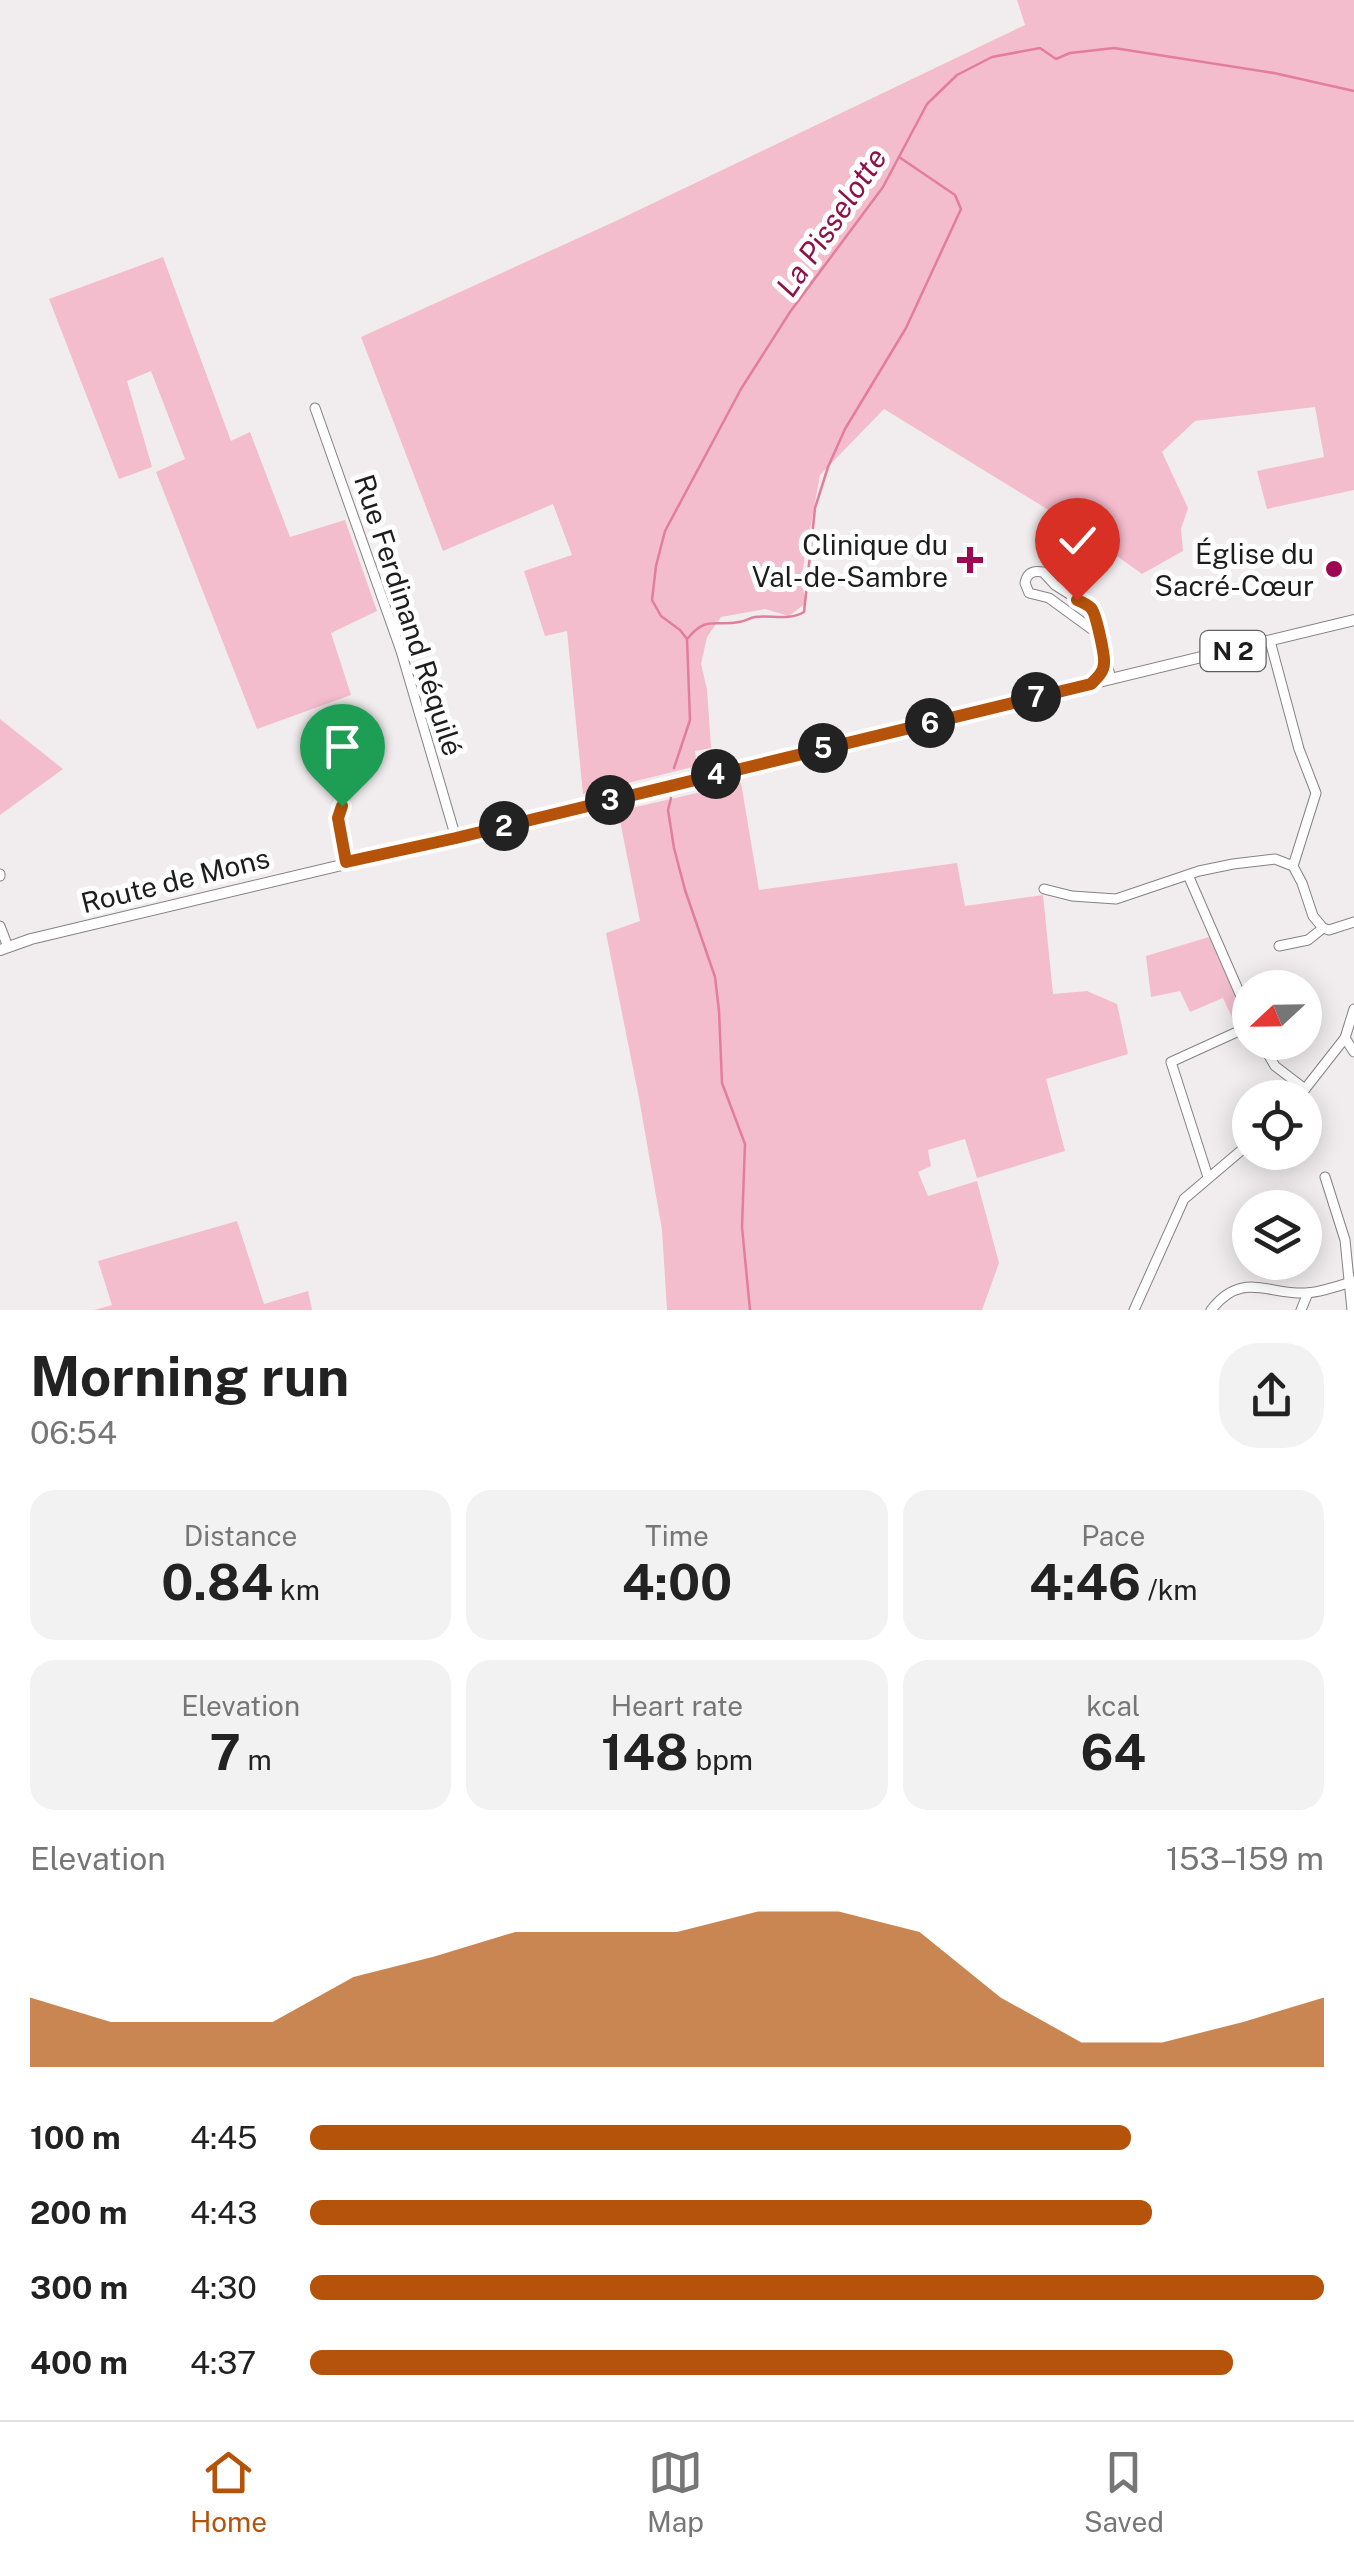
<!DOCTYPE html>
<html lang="en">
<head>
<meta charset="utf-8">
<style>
  body { margin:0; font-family:"Public Sans",sans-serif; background:#f2f2f2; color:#222; height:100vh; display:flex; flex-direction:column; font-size:38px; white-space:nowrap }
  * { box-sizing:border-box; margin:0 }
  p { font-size:32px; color:#767676 }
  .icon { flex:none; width:55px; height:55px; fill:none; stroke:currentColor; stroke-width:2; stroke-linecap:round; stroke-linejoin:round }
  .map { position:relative; height:1310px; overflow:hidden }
  .side { display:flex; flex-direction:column; background:#fff; flex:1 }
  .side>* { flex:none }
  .needle { width:65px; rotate:248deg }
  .controls { position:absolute; left:1232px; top:970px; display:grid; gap:20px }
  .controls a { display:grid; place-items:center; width:90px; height:90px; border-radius:50%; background:#fff; box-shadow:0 5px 25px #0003; font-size:50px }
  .pin { position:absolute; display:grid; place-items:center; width:85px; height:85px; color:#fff; margin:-102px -42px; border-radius:50% 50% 50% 0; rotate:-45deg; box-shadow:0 0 10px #0007 }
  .pin .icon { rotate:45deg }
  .km { position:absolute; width:50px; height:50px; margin:-25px; border-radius:50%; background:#222; color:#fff; font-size:28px; line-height:50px; text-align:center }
  .round { display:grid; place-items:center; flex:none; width:105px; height:105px; border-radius:40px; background:#f2f2f2 }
  .overview { display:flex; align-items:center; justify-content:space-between; height:170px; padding:0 30px }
  h1 { font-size:55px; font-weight:700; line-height:75px }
  .stats { display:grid; grid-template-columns:repeat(3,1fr); gap:15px; height:170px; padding:10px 30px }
  .stats div { display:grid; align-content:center; border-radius:25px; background:#f2f2f2; text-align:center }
  .stats b { font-size:50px; font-weight:700 }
  .stats small { font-size:28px; font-weight:400 }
  .stats p { font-size:28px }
  .chart { height:280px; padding:20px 30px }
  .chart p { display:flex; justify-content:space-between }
  .chart svg { width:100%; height:180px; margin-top:10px; fill:#b45309; opacity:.7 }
  ul { padding:0 30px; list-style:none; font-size:32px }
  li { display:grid; grid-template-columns:160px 120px 1fr; align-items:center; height:75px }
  li i { height:25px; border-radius:12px; background:#b45309 }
  .tabs { display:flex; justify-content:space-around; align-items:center; height:140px; border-top:2px solid #e0e0e0; background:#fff; font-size:28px; color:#767676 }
  .tabs a { display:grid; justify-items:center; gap:5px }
  .tabs .selected { color:#b45309 }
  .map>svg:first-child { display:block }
</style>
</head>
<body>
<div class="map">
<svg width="1354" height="1310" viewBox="0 0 1354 1310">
  <rect width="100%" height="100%" fill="#f1edee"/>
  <g fill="#f4bdcd">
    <path d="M1017,0H1354V490L1267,509L1257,471L1324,457L1315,407L1195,421L1162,452L1188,508L1181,529L1183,551L1142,574L1078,528L884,409L820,475L801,579L806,603L789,616L765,609L721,617L707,637L701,664L707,689L711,748L695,751L697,766L583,794L567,631L545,636L524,571L572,555L553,504L443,551L361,337L618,220L1025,25Z"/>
    <path d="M163,257L231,441L250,432L290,537L345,520L377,611L331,633L351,695L257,729L156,472L185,459L151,371L127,381L152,467L119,479L49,299Z"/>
    <path d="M0,719L63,769L0,815Z"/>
    <path d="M741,783L759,890L957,863L965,906L1043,895L1053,994L1087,991L1117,1004L1128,1054L1046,1079L1065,1151L977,1178L965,1139L928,1150L931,1166L918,1172L928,1196L977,1181L999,1263L982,1310H667L662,1230L639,1098L606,933L640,921L618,811Z"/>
    <path d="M1209,937L1245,1018L1246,1023L1237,1028L1223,998L1190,1012L1180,991L1151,997L1146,956Z"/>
    <path d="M237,1221L264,1304L308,1291L312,1310H94L112,1305L98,1261Z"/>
  </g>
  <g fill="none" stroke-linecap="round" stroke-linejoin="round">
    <g stroke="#e37d9e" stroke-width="2.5">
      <path d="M688,638C707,615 715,627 739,622C746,621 749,618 755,617C772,615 789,621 804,612L815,508L828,467L845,429L906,328L961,209L955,195L899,157"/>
      <path d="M674,768L690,720L687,639L680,630L661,616L652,600L656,566L665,531L741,389L790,312L883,187L927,104L957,75L992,57L1040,48L1056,59L1070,53L1114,48L1274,73L1354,91"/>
      <path d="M671,798L668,810L674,848L685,890L715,977L719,1011L722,1083L745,1144L742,1227L750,1310"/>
    </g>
    <g stroke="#858283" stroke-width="11">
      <g id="minor">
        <path d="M315,408L401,651L456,838"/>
        <path d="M1097,633L1049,598L1029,593L1025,583C1027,573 1033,570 1043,572L1055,585L1093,609L1111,679"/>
        <path d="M1270,641L1299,749L1316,793L1293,866"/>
        <path d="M334,742L342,806L338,817L346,862"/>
        <path d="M0,874V876"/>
        <path d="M1188,875L1250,1017"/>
        <path d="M1044,889L1072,896L1116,899L1199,871L1233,864L1275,859L1293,866L1302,883L1313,916L1323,928L1329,930L1354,922"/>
        <path d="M0,926L8,947"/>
        <path d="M1279,946L1308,940L1323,928"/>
        <path d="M1345,1038L1354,1052"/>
        <path d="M1261,1042L1275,1066L1305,1089"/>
        <path d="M1298,1098L1345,1038L1354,1009"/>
        <path d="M1208,1177L1171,1062L1250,1026"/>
        <path d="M1325,1177L1345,1240L1352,1310"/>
        <path d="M1134,1310L1184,1199L1250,1143"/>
        <path d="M1211,1310C1242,1270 1267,1295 1307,1293C1322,1292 1339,1286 1354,1281"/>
        <path d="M1301,1310L1308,1293"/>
      </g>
    </g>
    <g stroke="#858283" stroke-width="12">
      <path id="major" d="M0,950L31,939L447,840L1354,620"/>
    </g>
    <use href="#minor" stroke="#fff" stroke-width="9"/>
    <use href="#major" stroke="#fff" stroke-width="10"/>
  </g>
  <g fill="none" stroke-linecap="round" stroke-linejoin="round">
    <g stroke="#fff" stroke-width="20">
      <path id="route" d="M342,806L338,818L346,862L456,838L1091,684C1097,678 1104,672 1104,663C1105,656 1096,613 1091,608C1087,604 1082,602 1077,600"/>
    </g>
    <use href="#route" stroke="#b45309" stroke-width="12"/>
  </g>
  <g fill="#9e0852" stroke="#fff" stroke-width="4">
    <path d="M965 545h10v10h10v10h-10v10h-10v-10h-10v-10h10z"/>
    <circle cx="1334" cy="569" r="10"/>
  </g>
  <g text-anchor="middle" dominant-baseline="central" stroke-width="10" stroke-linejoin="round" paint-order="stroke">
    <rect fill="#fff" stroke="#626161" stroke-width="2.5" x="1200.5" y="631" width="65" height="40" rx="8"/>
    <g font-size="25" font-weight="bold" fill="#1e1d1d">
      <text x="1233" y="651">N 2</text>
    </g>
    <g font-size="28" fill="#1e1d1d" stroke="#fff" text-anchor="end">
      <text x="948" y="544">Clinique du<tspan x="948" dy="32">Val-de-Sambre</tspan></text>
      <text x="1314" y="553">Église du<tspan x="1314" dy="32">Sacré-Cœur</tspan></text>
    </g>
    <g font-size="28" fill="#1e1d1d" stroke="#fff">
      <text transform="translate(409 615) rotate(72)">Rue Ferdinand Réquilé</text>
      <text transform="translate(175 880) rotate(-14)">Route de Mons</text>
    </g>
    <g font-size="30" font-style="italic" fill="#8d124a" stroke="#fff">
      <text transform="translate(831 222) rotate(-56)">La Pisselotte</text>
    </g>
  </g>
</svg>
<div class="controls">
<a><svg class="needle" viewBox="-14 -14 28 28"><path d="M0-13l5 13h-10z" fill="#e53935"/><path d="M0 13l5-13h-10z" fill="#767676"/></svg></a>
<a><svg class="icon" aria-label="locate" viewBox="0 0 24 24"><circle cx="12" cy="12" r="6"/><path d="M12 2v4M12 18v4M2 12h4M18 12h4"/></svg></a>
<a><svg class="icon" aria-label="layers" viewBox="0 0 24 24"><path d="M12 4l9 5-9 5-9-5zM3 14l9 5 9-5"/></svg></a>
</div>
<div class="pin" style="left:342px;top:806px;background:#1e9e55"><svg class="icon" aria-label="arrive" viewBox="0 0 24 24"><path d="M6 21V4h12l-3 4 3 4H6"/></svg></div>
<div class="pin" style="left:1077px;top:600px;background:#d93025"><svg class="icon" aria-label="check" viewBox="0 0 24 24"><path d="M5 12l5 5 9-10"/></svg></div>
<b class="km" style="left:504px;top:826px">2</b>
<b class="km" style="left:610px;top:800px">3</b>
<b class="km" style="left:716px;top:774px">4</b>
<b class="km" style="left:823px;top:748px">5</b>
<b class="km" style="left:930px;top:723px">6</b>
<b class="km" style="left:1036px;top:697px">7</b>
</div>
<section class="side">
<div class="overview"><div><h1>Morning run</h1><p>06:54</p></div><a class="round"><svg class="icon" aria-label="share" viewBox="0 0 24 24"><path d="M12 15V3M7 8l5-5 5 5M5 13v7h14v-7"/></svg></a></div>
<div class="stats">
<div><p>Distance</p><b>0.84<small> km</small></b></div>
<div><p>Time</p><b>4:00</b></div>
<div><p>Pace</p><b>4:46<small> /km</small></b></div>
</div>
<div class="stats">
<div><p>Elevation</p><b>7<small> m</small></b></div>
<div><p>Heart rate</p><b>148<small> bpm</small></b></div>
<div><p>kcal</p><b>64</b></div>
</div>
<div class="chart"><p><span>Elevation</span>153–159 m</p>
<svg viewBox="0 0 160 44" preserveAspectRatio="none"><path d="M0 44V27L10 33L20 33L30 33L40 22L50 17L60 11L70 11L80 11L90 6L100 6L110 11L120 27L130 38L140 38L150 33L160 27V44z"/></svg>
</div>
<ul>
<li><b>100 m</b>4:45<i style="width:81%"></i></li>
<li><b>200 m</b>4:43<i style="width:83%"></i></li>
<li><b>300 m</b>4:30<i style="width:100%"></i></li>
<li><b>400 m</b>4:37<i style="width:91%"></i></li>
</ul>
</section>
<nav class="tabs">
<a class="selected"><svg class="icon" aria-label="home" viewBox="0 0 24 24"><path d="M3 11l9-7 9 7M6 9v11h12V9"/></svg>Home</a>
<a><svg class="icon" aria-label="map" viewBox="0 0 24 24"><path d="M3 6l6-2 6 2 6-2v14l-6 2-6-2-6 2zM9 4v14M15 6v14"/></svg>Map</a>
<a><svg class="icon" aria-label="saved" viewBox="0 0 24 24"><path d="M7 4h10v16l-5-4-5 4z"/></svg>Saved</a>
</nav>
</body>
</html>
